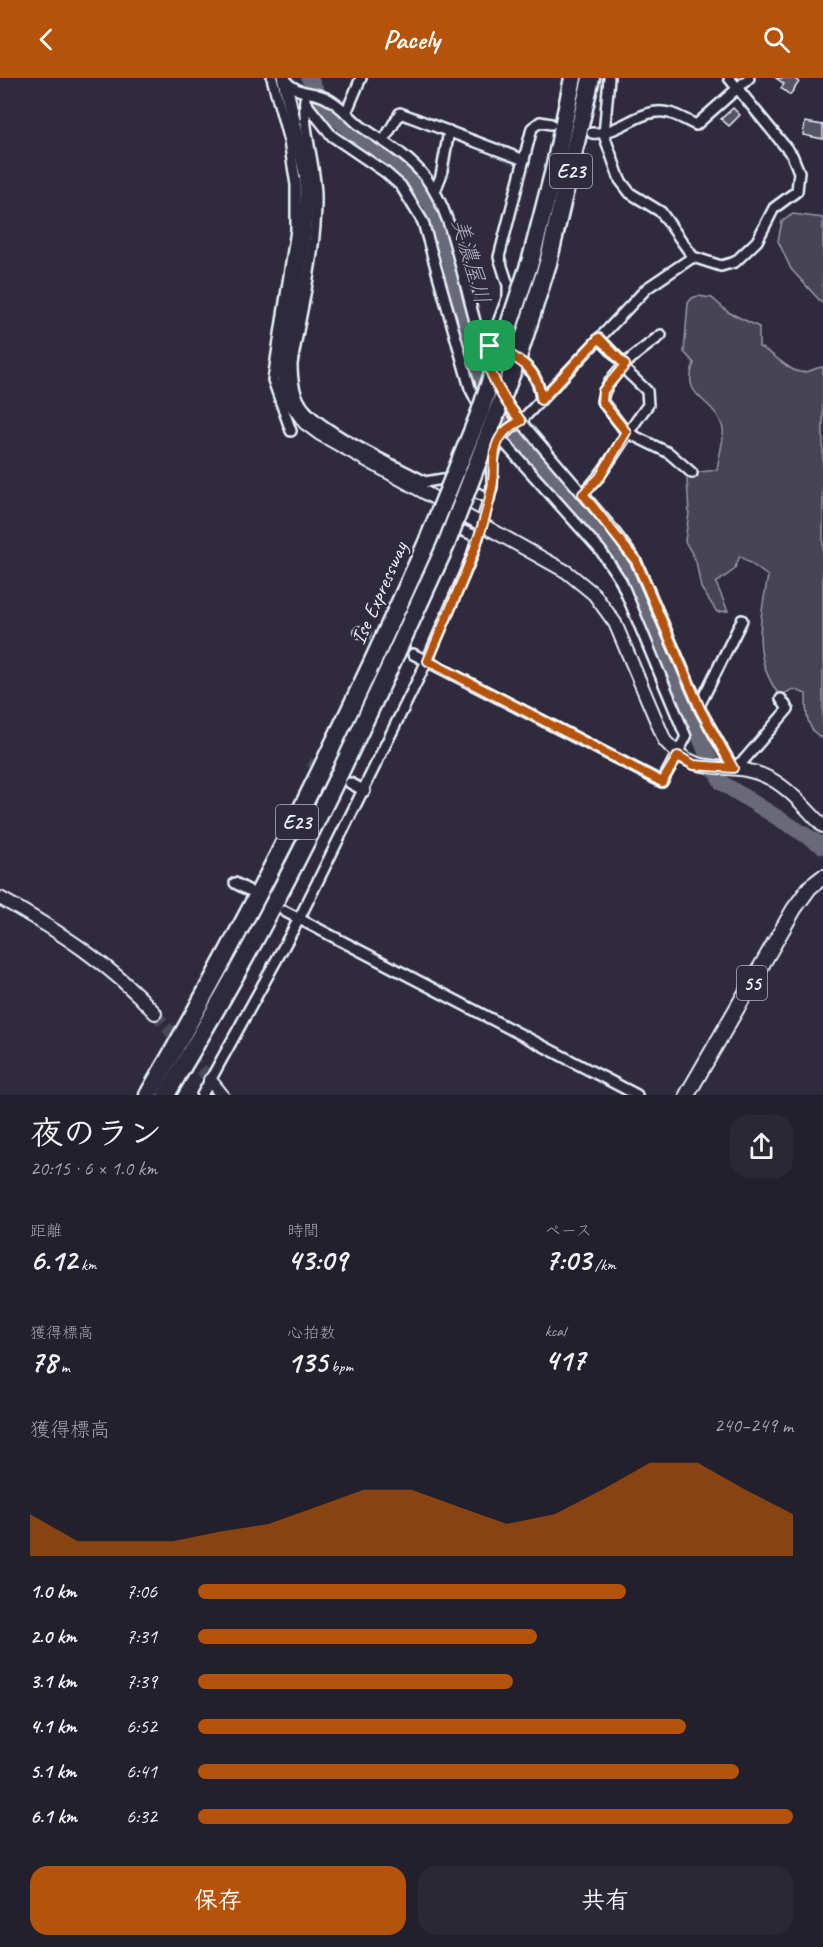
<!DOCTYPE html>
<html lang="ja">
<head>
<meta charset="utf-8">
<style>
  body { margin:0; font-family:Caveat,"Klee One",sans-serif; background:#2b2836; color:#f1f3f6; height:100vh; display:flex; flex-direction:column; font-size:22px; white-space:nowrap }
  * { box-sizing:border-box; margin:0 }
  p { font-size:20px; color:#a3a3aa }
  .icon { flex:none; width:33px; height:33px; fill:none; stroke:currentColor; stroke-width:2; stroke-linecap:round; stroke-linejoin:round }
  .map { position:relative; height:1017px; overflow:hidden }
  .panel { display:flex; flex-direction:column; background:#23202e; flex:1 }
  .panel>* { flex:none }
  .pin { position:absolute; display:grid; place-items:center; width:51px; height:51px; color:#fff; margin:-26px; border-radius:12px; box-shadow:0 3px 9px #0006 }
  .round { display:grid; place-items:center; flex:none; width:63px; height:63px; border-radius:18px; background:#2b2836 }
  .head { display:flex; align-items:center; justify-content:space-between; height:102px; padding:0 30px }
  h1 { font-size:33px; font-weight:700; line-height:45px }
  .figures { display:grid; grid-template-columns:repeat(3,1fr); gap:9px; height:102px; padding:6px 30px }
  .figures div { display:grid; align-content:center }
  .figures b { font-size:30px; font-weight:700 }
  .figures small { font-size:16px; font-weight:400 }
  .figures p { font-size:16px }
  .chart { height:168px; padding:12px 30px }
  .chart p { display:flex; justify-content:space-between }
  .chart svg { width:100%; height:108px; margin-top:6px; fill:#b45309; opacity:.7 }
  .primary-button { display:flex; gap:12px; margin-top:auto; padding:12px 30px }
  .primary-button a { flex:1; height:69px; border-radius:18px; background:#b45309; color:#fff; font-size:24px; font-weight:700; line-height:69px; text-align:center }
  .primary-button a+a { background:#2b2836; color:#f1f3f6 }
  ul { padding:0 30px; list-style:none; font-size:20px }
  li { display:grid; grid-template-columns:96px 72px 1fr; align-items:center; height:45px }
  li i { height:15px; border-radius:8px; background:#b45309 }
  header { display:flex; justify-content:space-between; align-items:center; height:78px; padding:0 30px; background:#b45309; color:#fff; font-size:27px; font-weight:700 }
  .map>svg:first-child { display:block }
</style>
</head>
<body>
<header><svg class="icon" aria-label="back" viewBox="0 0 24 24"><path d="M15 5l-7 7 7 7"/></svg>Pacely<svg class="icon" aria-label="search" viewBox="0 0 24 24"><circle cx="10" cy="10" r="6"/><path d="M15 15l6 6"/></svg></header>
<div class="map">
<svg width="823" height="1017" viewBox="0 0 823 1017">
  <rect width="100%" height="100%" fill="#2f2a3d"/>
  <filter id="ink" filterUnits="userSpaceOnUse"><feTurbulence type="fractalNoise" baseFrequency=".0167" numOctaves="2"/><feDisplacementMap in="SourceGraphic" scale="12" xChannelSelector="R" yChannelSelector="G"/><feConvolveMatrix kernelMatrix="1 2 1 2 8 2 1 2 1" color-interpolation-filters="sRGB"/></filter>
  <g filter="url(#ink)">
    <g fill="#464455" stroke="#979aa6" stroke-width="1.5">
      <path d="M793,136L823,140V226L791,191L778,163L782,143Z"/>
      <path d="M698,218L712,220L728,234L759,249V269C773,274 788,293 800,294C808,296 815,289 823,289V661C805,651 806,634 806,616L793,611L780,618C751,580 760,542 768,498L740,478L734,492L716,505L728,533L717,534L701,510L696,483L685,463L689,435L687,401L691,395L717,392C718,382 725,358 723,351C714,317 680,323 694,285L684,274L688,225L692,220Z"/>
    </g>
    <g fill="none" stroke-linecap="round" stroke-linejoin="round">
      <path stroke="#696978" stroke-width="16" d="M309,0L326,30L359,61L407,95L431,126L451,185L477,297L516,359L619,471L662,562L706,674L722,705L823,768"/>
    </g>
    <g fill="#575565" stroke="#e8f1f8" stroke-width="1.5">
      <path d="M776,0H793L799,4L790,17L781,10L784,6Z"/>
      <path d="M733,30L740,37L729,48L721,41Z"/>
      <path d="M805,44L823,47V61L803,57Z"/>
    </g>
    <g fill="none" stroke-linecap="round" stroke-linejoin="round">
      <g stroke="#4b4859" stroke-width="9" stroke-dasharray="9 4.5" stroke-linecap="butt">
        <path d="M364,556L413,576"/>
        <path d="M309,684L350,705"/>
      </g>
      <path stroke="#4b4859" stroke-width="12" stroke-dasharray="12 6" stroke-linecap="butt" d="M155,935L210,1002"/>
      <g stroke="#e8f1f8" stroke-width="14">
        <g id="street">
          <path d="M272,0L289,63L296,107V152L273,302L291,353"/>
          <path d="M609,0L604,57L620,102L630,115L661,134L693,179"/>
          <path d="M285,3C301,18 310,12 326,20C340,26 350,40 362,49C385,65 408,77 426,100C445,126 453,158 461,189C474,238 483,287 510,331L610,448L636,483L701,633L733,690L744,682L788,631L781,621"/>
          <path d="M305,21C303,54 315,85 316,117C317,173 301,231 292,286C292,300 293,314 301,326C316,352 392,386 420,401L425,404L443,401L489,420"/>
          <path d="M305,24L332,58L385,94L401,108L423,144L470,310L481,332"/>
          <path d="M346,35L361,0"/>
          <path d="M592,55C618,58 643,27 669,35C678,37 687,43 696,47L749,0"/>
          <path d="M384,62L400,35L524,82"/>
          <path d="M435,113L441,98L449,53"/>
          <path d="M661,257C640,274 606,295 602,323L626,354L669,375L692,395"/>
          <path d="M599,260L625,287"/>
          <path d="M497,271C522,281 539,294 541,322"/>
          <path d="M485,279L508,218V207L499,179L532,50L540,44L551,46"/>
          <path d="M583,416C609,390 625,356 648,327L647,313L623,290"/>
          <path d="M451,448L478,459"/>
          <path d="M360,554L364,556"/>
          <path d="M413,576L662,704L686,659L621,503L601,473L499,359"/>
          <path d="M699,628L742,542"/>
          <path d="M350,705L365,713"/>
          <path d="M235,805L248,812"/>
          <path d="M284,833L637,1017"/>
          <path d="M202,1017L299,841L427,583L472,478L492,409V382L502,357L521,343L647,210L693,179L721,188L735,184L757,163L774,130L797,113L799,94L792,77L729,0"/>
        </g>
      </g>
      <g stroke="#e8f1f8" stroke-width="16">
        <g id="secondary">
          <path d="M284,0L306,97C309,160 293,223 283,285L284,307L288,321L305,345L320,356L567,494L594,516L615,545L665,663C702,705 729,678 771,701C791,712 807,732 823,748"/>
          <path d="M0,820C57,852 111,886 155,935"/>
          <path d="M210,1002L222,1017"/>
        </g>
      </g>
      <g stroke="#e8f1f8" stroke-width="18">
        <path id="primary" d="M687,1017L794,831L810,809L823,799"/>
      </g>
      <g stroke="#e8f1f8" stroke-width="21">
        <g id="highway">
          <path d="M531,181L554,92L573,0"/>
          <path d="M548,185L591,0"/>
          <path d="M148,1017C253,836 343,653 428,462"/>
          <path d="M166,1017C201,957 237,897 269,835C333,715 389,591 446,467"/>
        </g>
      </g>
      <use href="#street" stroke="#2f2a3d" stroke-width="9"/>
      <use href="#secondary" stroke="#2f2a3d" stroke-width="12"/>
      <use href="#primary" stroke="#2f2a3d" stroke-width="14"/>
      <use href="#highway" stroke="#2f2a3d" stroke-width="16"/>
      <g stroke="#e8f1f8" stroke-width="21" stroke-linecap="butt">
        <g id="highway-bridge">
          <path d="M428,462L480,334L531,181"/>
          <path d="M446,467L518,279L548,185"/>
        </g>
      </g>
      <use href="#highway-bridge" stroke="#2f2a3d" stroke-width="16"/>
    </g>
  </g>
  <g fill="none" stroke-linecap="round" stroke-linejoin="round" filter="url(#ink)">
    <g stroke="#fff" stroke-width="12">
      <path id="route" d="M599,260L625,287L603,313L602,324L626,354L600,399L583,416L636,483L701,633L733,690L694,687L678,678L662,704L428,583C451,527 480,470 492,410C496,392 490,373 502,357C506,351 515,346 521,343C504,324 493,303 485,279L490,268C518,279 539,290 541,322Z"/>
    </g>
    <use href="#route" stroke="#b45309" stroke-width="8"/>
  </g>
  <g text-anchor="middle" dominant-baseline="central" stroke-width="4.5" stroke-linejoin="round" paint-order="stroke">
    <g fill="#2f2a3d" stroke="#b0b5c0" stroke-width="1.5">
      <rect x="550" y="76" width="42" height="34" rx="4.5"/>
      <rect x="276" y="727" width="42" height="34" rx="4.5"/>
      <rect x="737" y="888" width="30" height="34" rx="4.5"/>
    </g>
    <g font-size="20" font-weight="bold" fill="#e8f1f8">
      <text x="571" y="93">E23</text>
      <text x="297" y="744">E23</text>
      <text x="752" y="905">55</text>
    </g>
    <g font-size="21" fill="#e8f1f8" stroke="#2f2a3d">
      <text transform="translate(379 515) rotate(-66)">Ise Expressway</text>
    </g>
    <g font-size="22" font-style="italic" fill="#afb4be" stroke="#2f2a3d">
      <text transform="translate(471 183) rotate(74)">美濃屋川</text>
    </g>
  </g>
</svg>
<div class="pin" style="left:490px;top:268px;background:#1e9e55"><svg class="icon" aria-label="arrive" viewBox="0 0 24 24"><path d="M6 21V4h12l-3 4 3 4H6"/></svg></div>
</div>
<section class="panel">
<div class="head"><div><h1>夜のラン</h1><p>20:15 · 6 × 1.0 km</p></div><a class="round"><svg class="icon" aria-label="share" viewBox="0 0 24 24"><path d="M12 15V3M7 8l5-5 5 5M5 13v7h14v-7"/></svg></a></div>
<div class="figures">
<div><p>距離</p><b>6.12<small> km</small></b></div>
<div><p>時間</p><b>43:09</b></div>
<div><p>ペース</p><b>7:03<small> /km</small></b></div>
</div>
<div class="figures">
<div><p>獲得標高</p><b>78<small> m</small></b></div>
<div><p>心拍数</p><b>135<small> bpm</small></b></div>
<div><p>kcal</p><b>417</b></div>
</div>
<div class="chart"><p><span>獲得標高</span>240–249 m</p>
<svg viewBox="0 0 160 44" preserveAspectRatio="none"><path d="M0 44V27L10 38L20 38L30 38L40 34L50 31L60 24L70 17L80 17L90 24L100 31L110 27L120 17L130 6L140 6L150 17L160 27V44z"/></svg>
</div>
<ul>
<li><b>1.0 km</b>7:06<i style="width:72%"></i></li>
<li><b>2.0 km</b>7:31<i style="width:57%"></i></li>
<li><b>3.1 km</b>7:39<i style="width:53%"></i></li>
<li><b>4.1 km</b>6:52<i style="width:82%"></i></li>
<li><b>5.1 km</b>6:41<i style="width:91%"></i></li>
<li><b>6.1 km</b>6:32<i style="width:100%"></i></li>
</ul>
<div class="primary-button"><a>保存</a><a>共有</a></div>
</section>
</body>
</html>
